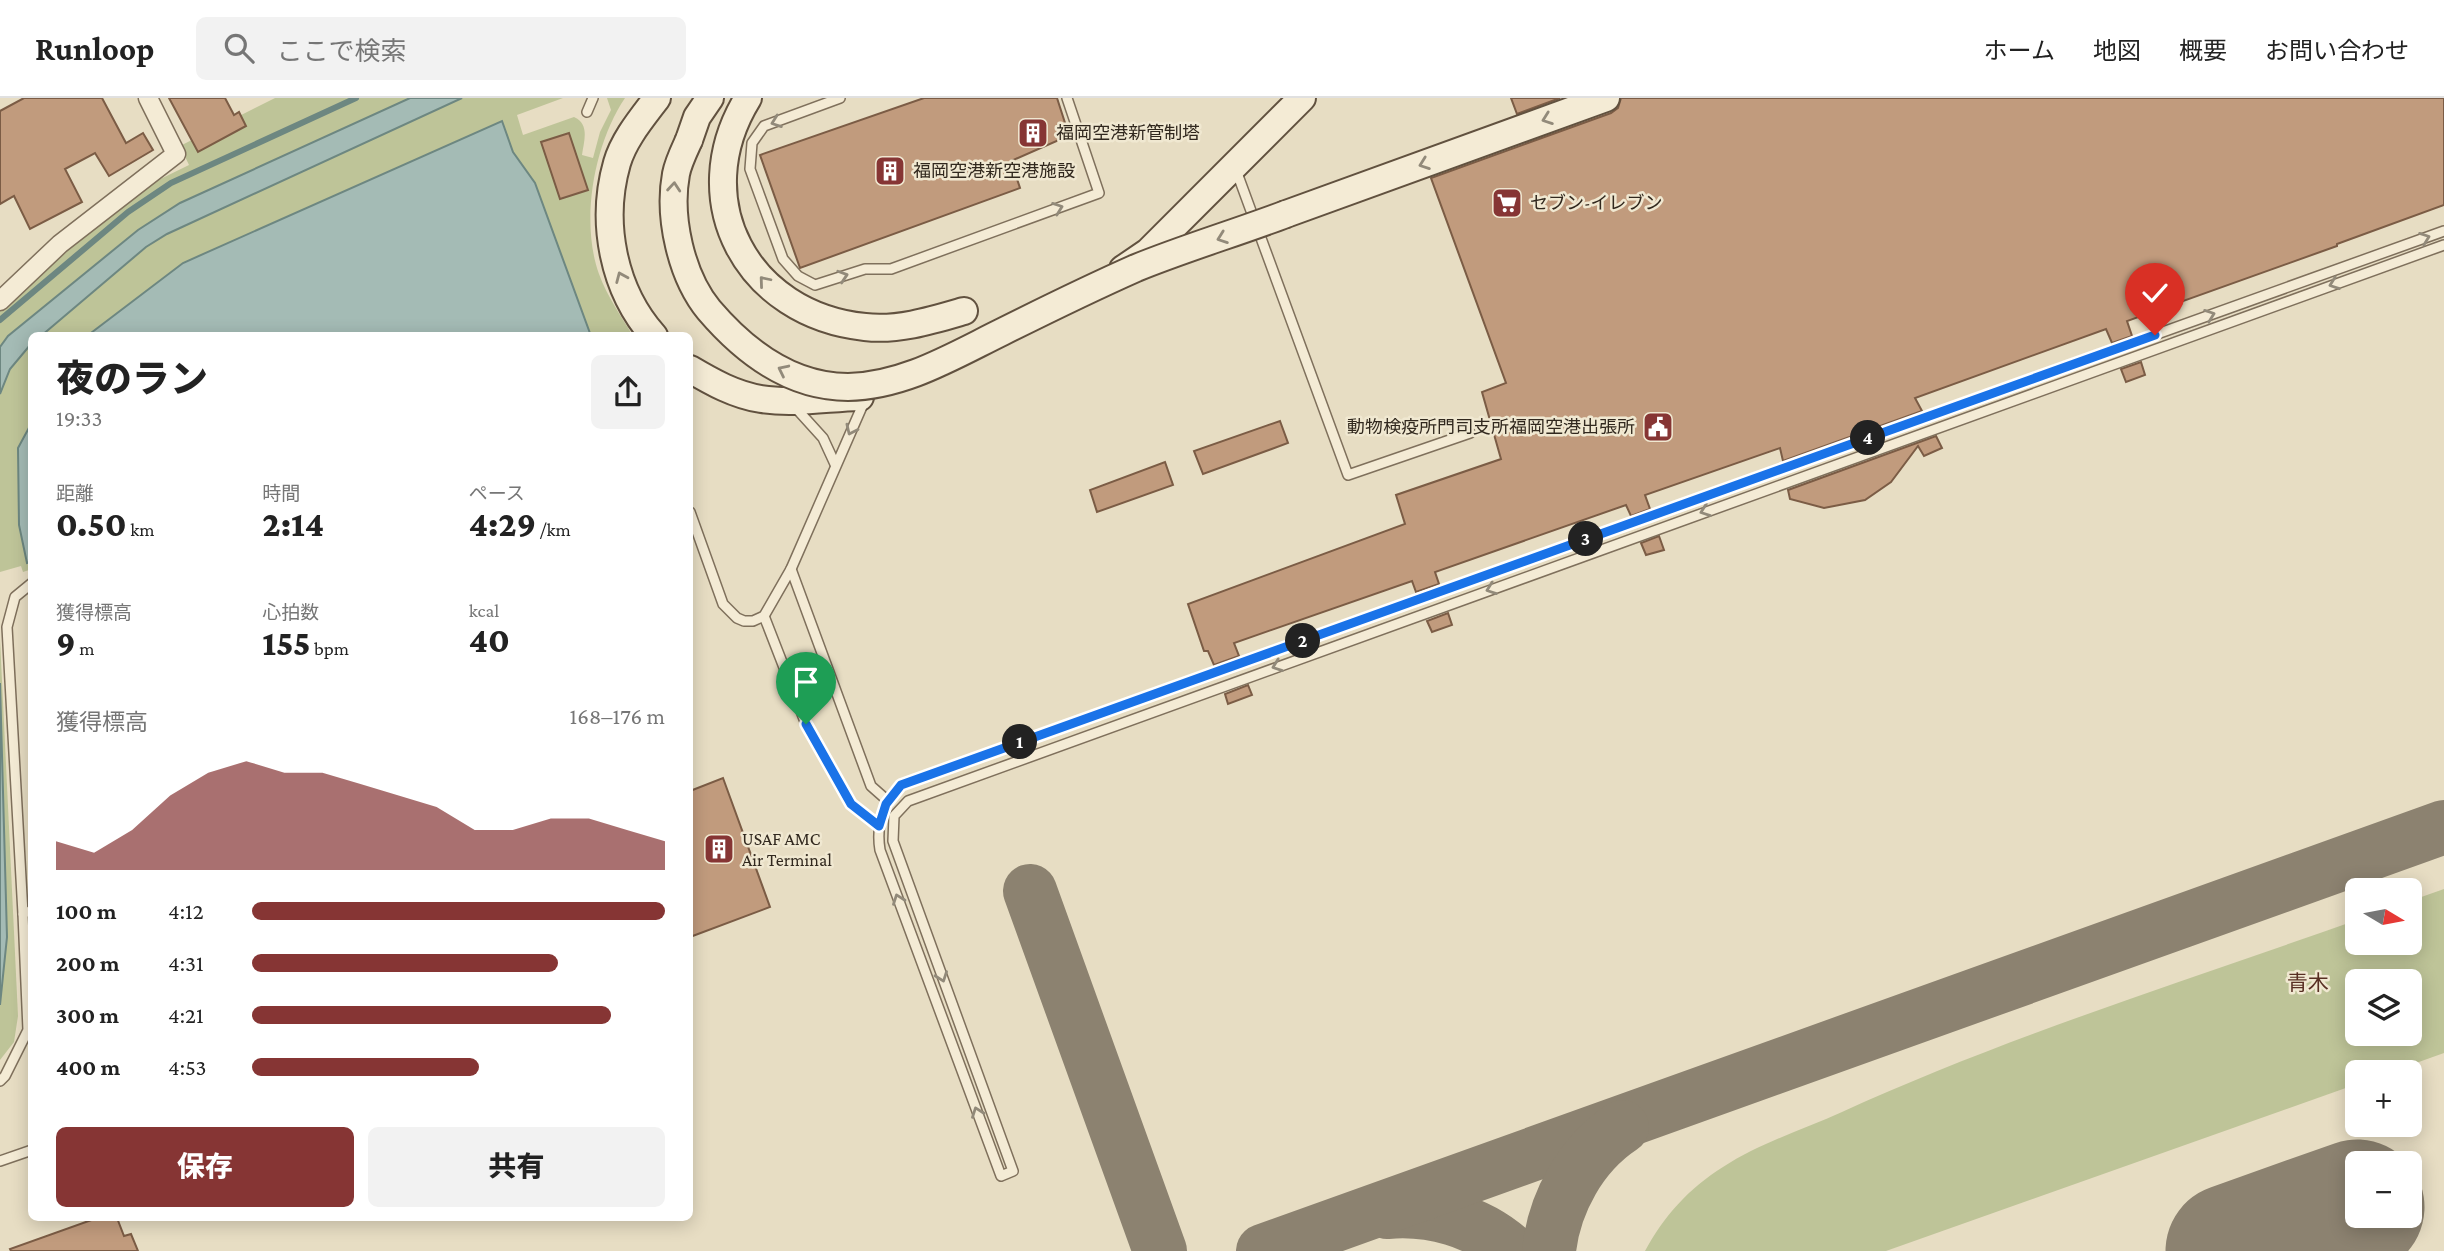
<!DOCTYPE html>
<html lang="ja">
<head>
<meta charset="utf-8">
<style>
  body { margin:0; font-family:"Crimson Pro","Noto Sans JP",serif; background:#f2f2f2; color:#222; height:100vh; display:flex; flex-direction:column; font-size:26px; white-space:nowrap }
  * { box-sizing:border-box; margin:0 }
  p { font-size:23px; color:#767676 }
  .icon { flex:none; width:38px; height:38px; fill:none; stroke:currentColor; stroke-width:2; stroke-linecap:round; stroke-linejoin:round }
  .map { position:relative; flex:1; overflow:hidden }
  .details { position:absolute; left:28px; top:234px; width:665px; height:889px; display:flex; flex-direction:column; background:#fff; border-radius:10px; box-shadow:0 4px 18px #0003 }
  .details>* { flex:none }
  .needle { width:46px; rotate:100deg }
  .fabs { position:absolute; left:2345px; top:780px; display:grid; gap:14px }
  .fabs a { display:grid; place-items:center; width:77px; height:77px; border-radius:10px; background:#fff; box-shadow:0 4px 18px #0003; font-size:35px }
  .pin { position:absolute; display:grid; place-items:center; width:60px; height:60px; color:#fff; margin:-72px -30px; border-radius:50% 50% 50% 0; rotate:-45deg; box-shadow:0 0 7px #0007 }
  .pin .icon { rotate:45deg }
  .km { position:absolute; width:35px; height:35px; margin:-18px; border-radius:50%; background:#222; color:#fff; font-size:19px; line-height:35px; text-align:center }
  .round { display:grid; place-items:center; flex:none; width:74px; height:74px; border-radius:10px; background:#f2f2f2 }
  .head { display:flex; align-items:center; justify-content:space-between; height:119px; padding:0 28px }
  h1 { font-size:38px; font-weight:800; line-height:52px }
  .metrics { display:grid; grid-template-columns:repeat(3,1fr); gap:10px; height:119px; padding:7px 28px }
  .metrics div { display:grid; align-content:center }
  .metrics b { font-size:35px; font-weight:800 }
  .metrics small { font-size:19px; font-weight:400 }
  .metrics p { font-size:19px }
  .chart { height:196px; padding:14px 28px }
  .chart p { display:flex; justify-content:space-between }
  .chart svg { width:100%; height:126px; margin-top:7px; fill:#863534; opacity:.7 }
  .cta { display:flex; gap:14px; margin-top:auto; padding:14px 28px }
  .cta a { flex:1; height:80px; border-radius:10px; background:#863534; color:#fff; font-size:28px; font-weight:800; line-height:80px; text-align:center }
  .cta a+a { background:#f2f2f2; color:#222 }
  ul { padding:0 28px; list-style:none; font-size:23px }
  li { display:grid; grid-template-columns:112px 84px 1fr; align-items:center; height:52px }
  li i { height:18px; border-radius:9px; background:#863534 }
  header { display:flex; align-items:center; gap:42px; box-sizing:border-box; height:98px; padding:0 35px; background:#fff; border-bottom:2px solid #e0e0e0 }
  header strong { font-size:33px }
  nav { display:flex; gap:38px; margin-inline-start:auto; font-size:24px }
  .search { width:490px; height:63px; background:#f2f2f2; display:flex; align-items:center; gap:18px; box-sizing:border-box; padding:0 24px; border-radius:10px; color:#767676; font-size:26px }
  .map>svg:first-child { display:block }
</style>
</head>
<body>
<header>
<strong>Runloop</strong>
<div class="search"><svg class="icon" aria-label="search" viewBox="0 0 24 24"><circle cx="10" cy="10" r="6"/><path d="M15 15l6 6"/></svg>ここで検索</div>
<nav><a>ホーム</a><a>地図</a><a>概要</a><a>お問い合わせ</a></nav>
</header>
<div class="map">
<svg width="2444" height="1153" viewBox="0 0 2444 1153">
  <rect width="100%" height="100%" fill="#e7ddc3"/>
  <g fill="#bec498" fill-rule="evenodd">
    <path d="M275,0H563L517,17L523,37L574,19C590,26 584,43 582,57L593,60L600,34L611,12L607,0H625C594,46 580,123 599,176C607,198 621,218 633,238H32V471L23,474L21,468L0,474V209L136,93L189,67L180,48Z"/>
    <path d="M0,541L18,918L14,944L0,962Z"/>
    <path d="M2444,791V955L2388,975H2357V986L1886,1153H1645C1663,1119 1689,1090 1723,1069C1760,1045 1802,1032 1842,1014C2009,938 2185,883 2357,822V845H2410V803ZM2357,884H2410V936H2357Z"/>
  </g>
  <g fill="#a4bbb5" stroke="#6d8781" stroke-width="2">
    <path d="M410,0H462L167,136L146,149L41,238H32L31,246L10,271L0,296V249L8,238L138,132L180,105Z"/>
    <path d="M502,23L513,54L535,85L591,238H87L183,165Z"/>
    <path d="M31,326L32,464L27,465L19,427L18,350Z"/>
    <path d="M0,585L7,839L0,907Z"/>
  </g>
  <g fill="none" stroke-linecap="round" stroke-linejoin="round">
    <path stroke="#6d8781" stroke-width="6" d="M0,222L128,114L171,85L356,0"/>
    <g stroke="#8c8270" stroke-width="54">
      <path d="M1030,793L1160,1153"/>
      <path d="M1387,1114C1430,1110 1478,1123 1511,1153"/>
      <path d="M1263,1153L2444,729"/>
      <path d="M1549,1153C1554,1105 1581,1056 1622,1029"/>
    </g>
    <path stroke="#8c8270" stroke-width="135" d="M2233,1153L2357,1109"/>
  </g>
  <g fill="#c19b7d" stroke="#7b5c45" stroke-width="2">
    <path d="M24,0H102L126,45L143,35L153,52L109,78L95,55L65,71L82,104L30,131L14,98L0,106V13Z"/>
    <path d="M169,0H225L234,17L239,14L246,28L198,54Z"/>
    <path d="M924,0H1057L1066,28L1059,42L1011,63L1020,90L800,170L760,57Z"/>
    <path d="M1511,0H1560L1517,16Z"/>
    <path d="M1621,0H2444V107L2337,146V148L2127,223L2132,238L2112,245L2106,231L1915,300L1922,313L1783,363L1780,350L1645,397L1650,411L1631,418L1626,407L1435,474L1439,486L1416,494L1412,483L1234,545L1239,558L1214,567L1208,553H1204L1188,506L1405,426L1396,397L1501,361L1482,294L1506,285L1431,80L1611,15L1618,10Z"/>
    <path d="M569,35L588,92L560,101L541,44Z"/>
    <path d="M2141,264L2145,277L2126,284L2121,271Z"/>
    <path d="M1280,323L1288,345L1203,376L1194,353Z"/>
    <path d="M1936,338L1942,350L1924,358L1918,348L1891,384L1865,402L1824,410L1790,401L1788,392Z"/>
    <path d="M1165,364L1173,387L1097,414L1090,392Z"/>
    <path d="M1659,438L1664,452L1646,457L1641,445Z"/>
    <path d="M1448,515L1452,527L1432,534L1427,523Z"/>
    <path d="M1248,587L1252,597L1228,606L1225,596Z"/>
    <path d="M723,680L770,809L690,839V693Z"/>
    <path d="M97,1120H117L124,1138L131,1136L138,1153H11L10,1151Z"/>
  </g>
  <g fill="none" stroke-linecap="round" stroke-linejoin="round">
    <g stroke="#7f705c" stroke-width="12">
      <g id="lane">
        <path d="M840,0L764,28L752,45L750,71L783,161L798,178L815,187L865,171H891L1099,95L1067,0"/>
        <path d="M587,14L593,0"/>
        <path d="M1236,72L1348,377L1470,335"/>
        <path d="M2444,133L901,687C883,705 876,728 880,752L1001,1078L1013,1073L893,743L894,718L908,703L2444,147"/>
        <path d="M794,308L823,340L835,366"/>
        <path d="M690,414L723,506L737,520L744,523H753L764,518L791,471L864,304"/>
        <path d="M791,471L871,688L888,703"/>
        <path d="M764,518L806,626L851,706L879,728"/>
        <path d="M23,816L7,529L15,499L32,485"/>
        <path d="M0,983L5,978L28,932L23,816L32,812"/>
        <path d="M0,1063L32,1052"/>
      </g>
    </g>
    <g stroke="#7f705c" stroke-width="21">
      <path id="street" d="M0,203L60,146L176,56L148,0"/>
    </g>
    <g stroke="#61513f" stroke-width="30">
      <g id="secondary">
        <path d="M748,0C685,102 747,217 865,229C898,233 933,222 964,213"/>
        <path d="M689,42L697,19L710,0"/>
        <path d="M1286,116L1606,0"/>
        <path d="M1123,171L1148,154L1302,0"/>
        <path d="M654,238C613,192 600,124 617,65C624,41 642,20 657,0"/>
        <path d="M690,271C712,284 735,297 761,301C793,306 827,300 860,299"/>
      </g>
    </g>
    <use href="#lane" stroke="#f4ebd5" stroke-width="9"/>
    <use href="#street" stroke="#f4ebd5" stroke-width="18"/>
    <use href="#secondary" stroke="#f4ebd5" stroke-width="26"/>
    <g stroke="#61513f" stroke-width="30" stroke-linecap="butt">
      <path id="secondary-bridge" d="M689,42C684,53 678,65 676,76C668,119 681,178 709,212C744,253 791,289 848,289C904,288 953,258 1002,234C1046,212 1091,190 1136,170C1185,150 1236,135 1286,116"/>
    </g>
    <use href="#secondary-bridge" stroke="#f4ebd5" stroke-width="26"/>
  </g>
  <defs><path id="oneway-chevron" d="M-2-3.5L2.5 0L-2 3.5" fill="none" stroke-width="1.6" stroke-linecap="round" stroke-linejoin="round" transform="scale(1.75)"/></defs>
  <g stroke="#928a7a">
    <use href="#oneway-chevron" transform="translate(1547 21) rotate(160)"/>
    <use href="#oneway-chevron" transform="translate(776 24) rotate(160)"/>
    <use href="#oneway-chevron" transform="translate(1424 66) rotate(160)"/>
    <use href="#oneway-chevron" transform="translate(674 89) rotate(-85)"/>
    <use href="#oneway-chevron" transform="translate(1058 110) rotate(-20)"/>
    <use href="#oneway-chevron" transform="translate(1222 140) rotate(160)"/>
    <use href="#oneway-chevron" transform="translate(2425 140) rotate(-20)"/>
    <use href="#oneway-chevron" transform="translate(843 178) rotate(-18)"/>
    <use href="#oneway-chevron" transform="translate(621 179) rotate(-113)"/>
    <use href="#oneway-chevron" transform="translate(764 183) rotate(-130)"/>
    <use href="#oneway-chevron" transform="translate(2334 186) rotate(160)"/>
    <use href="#oneway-chevron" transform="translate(2210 217) rotate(-20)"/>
    <use href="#oneway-chevron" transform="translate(783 272) rotate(-154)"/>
    <use href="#oneway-chevron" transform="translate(851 332) rotate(115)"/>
    <use href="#oneway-chevron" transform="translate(1705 413) rotate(160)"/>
    <use href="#oneway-chevron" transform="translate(1491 491) rotate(160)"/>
    <use href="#oneway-chevron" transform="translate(1277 568) rotate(160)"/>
    <use href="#oneway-chevron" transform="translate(898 801) rotate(-110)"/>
    <use href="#oneway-chevron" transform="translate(942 879) rotate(70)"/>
    <use href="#oneway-chevron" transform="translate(977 1014) rotate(-110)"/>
  </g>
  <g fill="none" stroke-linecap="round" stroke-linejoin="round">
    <g stroke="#fff" stroke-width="14">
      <path id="route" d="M806,626L851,706L879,728L886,706L901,687L2155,237"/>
    </g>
    <use href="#route" stroke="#1a73e8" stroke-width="9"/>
  </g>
  <defs>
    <g id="building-square" transform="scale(1.575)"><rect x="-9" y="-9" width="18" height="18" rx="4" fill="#863534" stroke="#f0e8d1"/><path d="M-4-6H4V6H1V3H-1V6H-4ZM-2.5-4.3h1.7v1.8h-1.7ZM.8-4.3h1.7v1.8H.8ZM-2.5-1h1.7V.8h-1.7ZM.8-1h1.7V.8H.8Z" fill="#fff"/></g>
    <g id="supermarket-square" transform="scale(1.575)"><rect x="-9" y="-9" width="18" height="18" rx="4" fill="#863534" stroke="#f0e8d1"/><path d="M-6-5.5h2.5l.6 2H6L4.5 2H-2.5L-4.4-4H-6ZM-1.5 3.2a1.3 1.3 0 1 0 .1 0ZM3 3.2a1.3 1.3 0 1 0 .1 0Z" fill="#fff"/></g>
    <g id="civic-square" transform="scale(1.575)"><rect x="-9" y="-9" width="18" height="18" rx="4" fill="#863534" stroke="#f0e8d1"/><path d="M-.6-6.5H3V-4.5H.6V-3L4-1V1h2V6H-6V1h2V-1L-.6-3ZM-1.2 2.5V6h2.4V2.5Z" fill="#fff"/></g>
  </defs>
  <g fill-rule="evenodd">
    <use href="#building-square" x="1033" y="35"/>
    <use href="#building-square" x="890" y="73"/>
    <use href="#supermarket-square" x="1507" y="105"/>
    <use href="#civic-square" x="1658" y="329"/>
    <use href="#building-square" x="719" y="751"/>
  </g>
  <g text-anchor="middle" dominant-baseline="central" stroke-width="5" stroke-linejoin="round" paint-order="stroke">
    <g font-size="18" fill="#31281e" stroke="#f0e8d1" text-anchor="start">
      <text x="1056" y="35">福岡空港新管制塔</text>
      <text x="913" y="73">福岡空港新空港施設</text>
      <text x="1530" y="105">セブン-イレブン</text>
      <text x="1635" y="329" text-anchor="end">動物検疫所門司支所福岡空港出張所</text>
      <text x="742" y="741">USAF AMC<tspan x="742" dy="21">Air Terminal</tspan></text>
    </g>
    <g font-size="21" fill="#582f23" stroke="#f0e8d1">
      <text x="2308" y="885">青木</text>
    </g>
  </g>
</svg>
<div class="fabs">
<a><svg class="needle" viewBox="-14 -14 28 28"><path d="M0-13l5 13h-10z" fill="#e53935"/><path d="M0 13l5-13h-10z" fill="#767676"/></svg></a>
<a><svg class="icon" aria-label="layers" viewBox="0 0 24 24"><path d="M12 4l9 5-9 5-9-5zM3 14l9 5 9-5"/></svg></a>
<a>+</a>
<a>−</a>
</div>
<div class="pin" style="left:806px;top:626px;background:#1e9e55"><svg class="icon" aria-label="arrive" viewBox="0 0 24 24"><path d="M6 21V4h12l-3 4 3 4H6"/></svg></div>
<div class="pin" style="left:2155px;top:237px;background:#d93025"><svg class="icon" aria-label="check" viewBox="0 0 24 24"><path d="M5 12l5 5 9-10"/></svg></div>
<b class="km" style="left:1020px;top:644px">1</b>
<b class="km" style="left:1303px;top:543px">2</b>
<b class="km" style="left:1586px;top:441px">3</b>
<b class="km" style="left:1868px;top:340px">4</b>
<section class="details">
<div class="head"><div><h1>夜のラン</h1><p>19:33</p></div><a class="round"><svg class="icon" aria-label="share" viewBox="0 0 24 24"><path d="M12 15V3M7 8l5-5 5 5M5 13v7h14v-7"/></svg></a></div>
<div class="metrics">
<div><p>距離</p><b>0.50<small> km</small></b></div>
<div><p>時間</p><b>2:14</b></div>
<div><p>ペース</p><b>4:29<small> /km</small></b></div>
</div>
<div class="metrics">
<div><p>獲得標高</p><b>9<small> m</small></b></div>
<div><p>心拍数</p><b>155<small> bpm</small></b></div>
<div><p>kcal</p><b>40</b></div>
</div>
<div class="chart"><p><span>獲得標高</span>168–176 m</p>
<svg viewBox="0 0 160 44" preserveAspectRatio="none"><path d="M0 44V34L10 38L20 30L30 18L40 10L50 6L60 10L70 10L80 14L90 18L100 22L110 30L120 30L130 26L140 26L150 30L160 34V44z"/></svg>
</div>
<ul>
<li><b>100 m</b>4:12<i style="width:100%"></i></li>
<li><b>200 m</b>4:31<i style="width:74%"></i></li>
<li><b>300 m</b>4:21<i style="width:87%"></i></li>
<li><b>400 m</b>4:53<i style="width:55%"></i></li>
</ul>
<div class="cta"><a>保存</a><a>共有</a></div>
</section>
</div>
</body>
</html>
